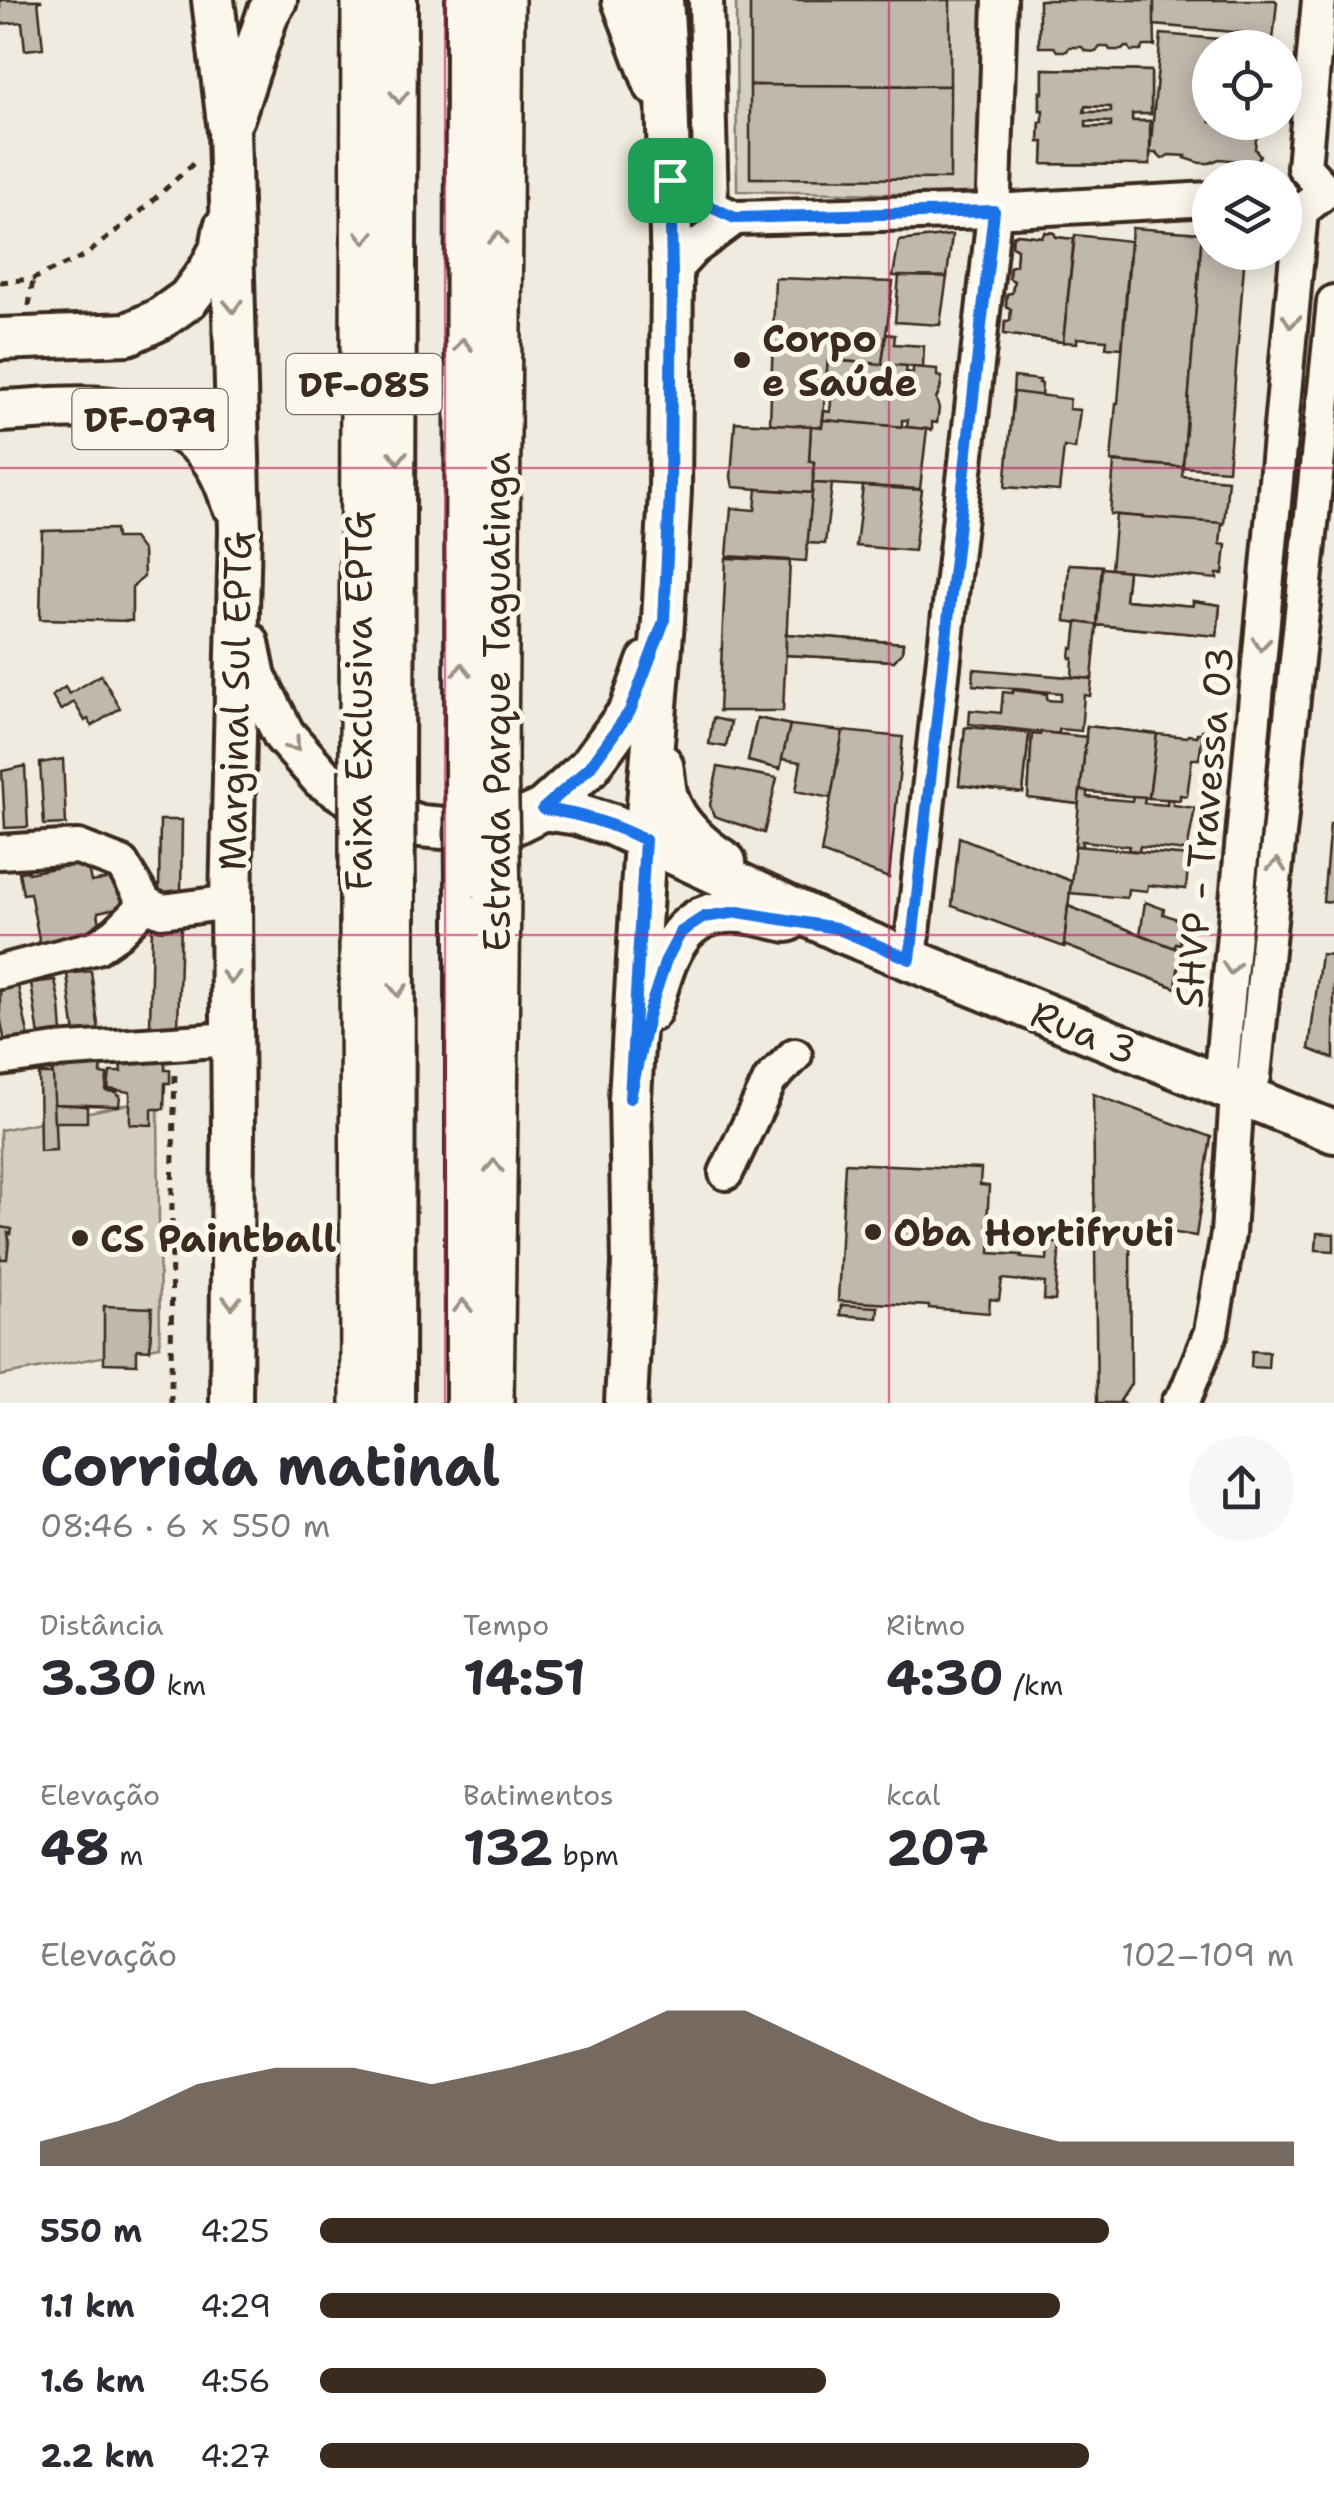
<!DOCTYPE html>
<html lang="pt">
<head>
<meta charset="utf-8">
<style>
  body { margin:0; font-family:"Shantell Sans",sans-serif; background:#f7f7f7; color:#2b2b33; height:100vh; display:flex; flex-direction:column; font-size:38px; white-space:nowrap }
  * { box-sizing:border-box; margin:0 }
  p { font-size:32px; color:#7c7c81 }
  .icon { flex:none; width:55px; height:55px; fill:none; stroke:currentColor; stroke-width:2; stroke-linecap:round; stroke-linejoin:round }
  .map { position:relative; height:1403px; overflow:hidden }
  .side { display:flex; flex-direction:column; background:#fff; flex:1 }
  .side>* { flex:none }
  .tools { position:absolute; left:1192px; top:30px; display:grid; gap:20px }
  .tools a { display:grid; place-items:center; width:110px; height:110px; border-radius:50%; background:#fff; box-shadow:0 5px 25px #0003; font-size:50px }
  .pin { position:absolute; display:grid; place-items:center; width:85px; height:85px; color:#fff; margin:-42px; border-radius:20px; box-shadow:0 5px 15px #0006 }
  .round { display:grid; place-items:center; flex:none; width:105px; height:105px; border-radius:52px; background:#f7f7f7 }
  .head { display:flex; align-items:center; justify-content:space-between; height:170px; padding:0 40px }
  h1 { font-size:55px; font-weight:700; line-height:75px }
  .stats { display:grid; grid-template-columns:repeat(3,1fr); gap:15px; height:170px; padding:10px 40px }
  .stats div { display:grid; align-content:center }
  .stats b { font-size:50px; font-weight:700 }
  .stats small { font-size:28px; font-weight:400 }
  .stats p { font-size:28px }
  .chart { height:280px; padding:20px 40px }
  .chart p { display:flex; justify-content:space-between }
  .chart svg { width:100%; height:180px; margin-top:10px; fill:#3b2a1e; opacity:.7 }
  ul { padding:0 40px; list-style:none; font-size:32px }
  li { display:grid; grid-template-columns:160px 120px 1fr; align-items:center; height:75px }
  li i { height:25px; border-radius:12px; background:#3b2a1e }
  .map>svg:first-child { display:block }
</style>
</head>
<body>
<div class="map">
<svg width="1334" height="1403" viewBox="0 0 1334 1403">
  <rect width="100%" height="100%" fill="#f0ebe0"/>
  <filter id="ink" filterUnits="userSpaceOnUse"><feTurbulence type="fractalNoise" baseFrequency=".01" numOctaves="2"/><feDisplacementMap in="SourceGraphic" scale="20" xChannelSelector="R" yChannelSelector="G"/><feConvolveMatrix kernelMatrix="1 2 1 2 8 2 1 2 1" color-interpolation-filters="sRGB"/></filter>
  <g filter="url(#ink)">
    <g fill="#d5cec3" stroke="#887c70" stroke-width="2.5">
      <path d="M736,0H981L993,196L737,191Z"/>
      <path d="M158,1098L160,1346L0,1376V1130Z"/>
    </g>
    <g fill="#c0b8ad" stroke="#3b2a1e" stroke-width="2.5" fill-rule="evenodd">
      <path d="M0,0H41V1L0,5Z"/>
      <path d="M0,0H38L43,48L25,50L22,22L0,24Z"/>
      <path d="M750,0H950V86L750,85Z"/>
      <path d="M1039,0H1154L1155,46H1144L1141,51H1131L1129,47H1125L1122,50H1110L1108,47H1100L1096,52L1085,51L1082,47H1069L1067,51H1057L1054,47H1039Z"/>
      <path d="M1154,0H1275L1277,2L1273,40L1269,43L1244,41L1245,33L1154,25Z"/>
      <path d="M1161,34L1265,43V46L1269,47L1210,48V122H1257V128L1263,131L1256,139L1255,149L1260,155L1258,159L1254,162L1219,159L1210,163H1200L1185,158L1186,156L1169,155L1162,159L1156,153H1150Z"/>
      <path d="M1043,69L1151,71V114H1132V121H1150V165L1043,164L1044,142H1039L1040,122H1043V110H1040V92L1043,93ZM1085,106L1111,107V112H1084ZM1086,121L1111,122V127H1086Z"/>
      <path d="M1043,69L1151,71V114H1132V121H1150V165L1043,164L1044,142H1039L1040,122H1043V110H1040V92L1043,93ZM1085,106L1111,107V112H1084ZM1086,121L1111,122V127H1086Z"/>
      <path d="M750,85L950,86V179L750,178Z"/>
      <path d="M1132,228L1202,233L1183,467L1111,461L1116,403H1118Z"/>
      <path d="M1045,232L1054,233L1056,237L1074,239L1063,342L1004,334L1005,321H1010L1011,309L1006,306L1007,294L1012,293L1014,281L1009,278L1010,267L1016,265L1017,254V249L1012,246L1013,236L1018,234L1042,237Z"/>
      <path d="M1045,232L1054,233L1056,237L1074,239L1063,342L1004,334L1005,321H1010L1011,309L1006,306L1007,294L1012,293L1014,281L1009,278L1010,267L1016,265L1017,254V249L1012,246L1013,236L1018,234L1042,237Z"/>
      <path d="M1202,233L1210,234V252H1245L1228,470L1183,467Z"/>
      <path d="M952,235L947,277L893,276L899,241Z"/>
      <path d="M1075,235L1130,241L1122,348L1106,347L1107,340L1077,338V343L1063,342Z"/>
      <path d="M899,276L947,277L940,325L895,322Z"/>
      <path d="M775,278L893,282L882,364L828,360L822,427L770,424Z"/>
      <path d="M886,334L895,335L894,344L924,346L923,368L882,364Z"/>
      <path d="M828,360L888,365L887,373L894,374L895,365L907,366L906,372L913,373V367L937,369V376L942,377L940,390L936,399L939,408L937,423L932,422V430L907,427L908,420H902V427L823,420L824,411L830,412L833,379H826Z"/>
      <path d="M1014,377L1040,380L1039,383L1042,384L1041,396L1013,393Z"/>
      <path d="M1014,392L1070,399L1069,409L1080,410L1075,449L1064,447L1059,491L1005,487Z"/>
      <path d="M823,420L927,429L920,489L813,483L814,462L809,461L811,426L822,427Z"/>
      <path d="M735,422L811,426L809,461L814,462L812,493L733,487L731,477Z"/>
      <path d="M1114,462L1183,467L1182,476L1228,480L1224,524L1110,514Z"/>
      <path d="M813,483L832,484L825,544L807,543Z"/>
      <path d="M863,486L922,490L914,551L856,546Z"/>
      <path d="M757,489L812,493L806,561L727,556L731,508L755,510Z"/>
      <path d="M1116,515L1222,523L1220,544L1226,545L1223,574H1217V579L1111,569Z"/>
      <path d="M115,529L116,538H133L143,551L144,577L132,587V621L40,619L42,531Z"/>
      <path d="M726,558L790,561L783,711H719Z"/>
      <path d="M1069,564L1102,566L1097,625L1065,621Z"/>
      <path d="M1069,564L1102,566L1097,625L1065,621Z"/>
      <path d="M1102,568L1128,571L1125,600L1193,606V601L1220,605L1217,636L1097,625Z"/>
      <path d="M1102,568L1128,571L1125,600L1193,606V601L1220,605L1217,636L1097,625Z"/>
      <path d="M1077,622L1097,625L1092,679L1072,677L1073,658H1070L1071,648L1074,649Z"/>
      <path d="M786,634L903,643L902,652L894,661L786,655Z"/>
      <path d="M786,634L903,643L902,652L894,661L786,655Z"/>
      <path d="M974,669L1092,679L1090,696L1084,695L1081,731L1059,729V734L969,724L970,710L1001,713L1003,692L1013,693V690L1047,694V700L1060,701L1061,696V693L973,685Z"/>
      <path d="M101,675L120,708L92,726L88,719L85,721L74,702L62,710L60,709L52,696L65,687L69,694Z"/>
      <path d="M713,718L731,722L726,747L709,744Z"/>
      <path d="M757,718L790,725L780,769L748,761Z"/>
      <path d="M757,718L790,725L780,769L748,761Z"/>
      <path d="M790,725L843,731L831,798L796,791L801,762L782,759Z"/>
      <path d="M1087,726L1157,734L1149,798L1080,791Z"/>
      <path d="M1087,726L1157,734L1149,798L1080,791Z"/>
      <path d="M969,727L1029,733L1023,793L959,785L965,728Z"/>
      <path d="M969,727L1029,733L1023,793L959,785L965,728Z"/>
      <path d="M1202,730L1214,731L1211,751L1200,750Z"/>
      <path d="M843,731L903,737L889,878L821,853Z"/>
      <path d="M1041,732L1086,737L1079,804L1028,798L1032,734L1040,735Z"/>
      <path d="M1041,732L1086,737L1079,804L1028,798L1032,734L1040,735Z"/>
      <path d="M1197,733H1203L1199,759H1192L1187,796L1180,795V800L1149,798L1157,734L1187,737L1188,735L1197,736Z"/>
      <path d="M63,759L66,824L44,825L40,763Z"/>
      <path d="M25,766L28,827L5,828L2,771Z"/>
      <path d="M718,767L777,778L764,833L714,816L710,805Z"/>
      <path d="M1080,791H1087V797L1132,801L1133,796L1145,797L1144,803L1167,805V799L1173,800V805L1195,808L1187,851L1140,846L1139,851L1128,850L1129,846L1082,841V846H1075Z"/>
      <path d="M160,820H182L181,894H159Z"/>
      <path d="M1330,824H1334V902L1323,901Z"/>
      <path d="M959,837L1071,881L1064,947L952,906Z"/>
      <path d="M1075,846L1189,856L1186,889L1148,885L1147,891L1128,889L1127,898L1070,893Z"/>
      <path d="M87,862L91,882L120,877L126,906L98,912L101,932L40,944L30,893L23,894L19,872L28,871V873Z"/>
      <path d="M1145,902L1164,909L1163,914L1183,921L1180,944L1176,943L1174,948L1140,935Z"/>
      <path d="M1068,906L1180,950L1176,988L1064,945Z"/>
      <path d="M1068,906L1180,950L1176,988L1064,945Z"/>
      <path d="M152,923H181L178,1027L150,1028Z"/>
      <path d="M1321,954L1334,955V1059L1309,1049Z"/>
      <path d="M91,971L99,1032L75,1035L67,974Z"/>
      <path d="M55,980L60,1005L62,1034L39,1036L31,983Z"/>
      <path d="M18,986L29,1039L5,1043L0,1016V990Z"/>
      <path d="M102,1053L101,1074L107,1075L106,1091L117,1092V1095H120L119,1106L53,1104L52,1058Z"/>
      <path d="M165,1058V1070H170V1083H165L164,1109H152V1125L130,1124V1092L108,1089L110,1072H121L120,1061Z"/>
      <path d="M39,1074H53L56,1150L40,1151Z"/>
      <path d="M1093,1094L1211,1137L1196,1236L1130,1226L1131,1384L1120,1401L1123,1403H1097Z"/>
      <path d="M53,1104L85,1106L87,1107V1122H54Z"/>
      <path d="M845,1163L981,1169L980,1185L989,1186L987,1226L991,1227L990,1253L1022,1255L1021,1258L1047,1260L1048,1243H1060L1055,1301L1044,1300L1045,1283L1002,1279L999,1300L990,1299L989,1313L929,1308V1306L838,1301Z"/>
      <path d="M0,1227L12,1229L11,1234L8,1233L9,1240L7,1259H0Z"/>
      <path d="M1317,1233L1334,1234V1251L1316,1250Z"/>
      <path d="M841,1305L878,1307L877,1318L840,1315Z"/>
      <path d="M104,1306L152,1308L150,1350L137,1349V1364L104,1363Z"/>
      <path d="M1252,1351L1269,1352L1268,1368L1251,1367Z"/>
    </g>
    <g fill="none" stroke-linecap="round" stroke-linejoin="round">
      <g stroke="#3b2a1e" stroke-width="40">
        <g id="minor">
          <path d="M706,0L711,208"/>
          <path d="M670,180L698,201L735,218L994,211L1210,199"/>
          <path d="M672,272L693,249L735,218"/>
          <path d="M462,767L463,0"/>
          <path d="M397,779L400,0"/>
          <path d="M0,852L78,847L122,864L146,904"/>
          <path d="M463,884V1403"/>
          <path d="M910,959L993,223L1000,0"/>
          <path d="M0,972L97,947L117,933L146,904L162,911L231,902"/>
          <path d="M0,1059L56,1051L232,1039"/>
          <path d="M1237,1094L1221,1074L1301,211L1326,191L1304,167L1319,0"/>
          <path d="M1237,1094L1254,1076L1334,302"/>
          <path d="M726,1173L770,1080L795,1055"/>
          <path d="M397,1403L398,893"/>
          <path d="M1179,1403L1185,1396L1211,1332L1228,1234L1237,1094"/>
        </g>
      </g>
      <g stroke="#3b2a1e" stroke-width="48">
        <g id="major">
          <path d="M213,0L229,131L240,530L231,902L233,1132L231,1403"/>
          <path d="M623,0L655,85"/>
          <path d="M233,118L268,13L276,0"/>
          <path d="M0,339L128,334L160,319L188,299L209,271L221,248L225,227"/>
          <path d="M0,411C33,410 69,405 102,408C113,408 123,412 133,415C188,428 216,447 232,503"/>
          <path d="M248,643L255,677L284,735L322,778L372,810L420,826L480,831L515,823L543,809L589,767L630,711L648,662"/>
          <path d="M662,765C664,775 664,787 667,797C675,824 702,848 725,862"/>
          <path d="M543,809L578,814L613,825L845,933L1334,1132"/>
          <path d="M650,1011C666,961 675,907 741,912C756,913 772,918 787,921"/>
          <path d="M626,1403L633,1264L630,1098L645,840L663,621L670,491L672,272L666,57L662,0"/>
        </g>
      </g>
      <g stroke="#3b2a1e" stroke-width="52">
        <g id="highway">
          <path d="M494,756L501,0"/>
          <path d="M363,769L365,0"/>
          <path d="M363,899L364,1403"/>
          <path d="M490,1403L497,896"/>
        </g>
      </g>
      <g stroke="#3b2a1e" stroke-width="5" stroke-dasharray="8 8" stroke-linecap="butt">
        <path d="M0,282L33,279L86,255L140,212L194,163"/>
        <path d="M29,306L33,279"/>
        <path d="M171,1403L172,1195L175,1071"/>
      </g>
      <use href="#minor" stroke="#fbf7ec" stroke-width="32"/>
      <use href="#major" stroke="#fbf7ec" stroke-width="40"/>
      <use href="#highway" stroke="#fbf7ec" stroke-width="45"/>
      <g stroke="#3b2a1e" stroke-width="40" stroke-linecap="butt">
        <g id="minor-bridge">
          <path d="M462,767L463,884"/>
          <path d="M397,779L398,893"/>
        </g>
      </g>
      <g stroke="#3b2a1e" stroke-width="52" stroke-linecap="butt">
        <g id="highway-bridge">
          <path d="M494,756L497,896"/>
          <path d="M363,899V769"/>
        </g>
      </g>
      <use href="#minor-bridge" stroke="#fbf7ec" stroke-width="32"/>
      <use href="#highway-bridge" stroke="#fbf7ec" stroke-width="45"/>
    </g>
    <defs><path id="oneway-chevron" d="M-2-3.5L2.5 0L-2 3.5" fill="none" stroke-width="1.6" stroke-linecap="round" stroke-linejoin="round" transform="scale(2.5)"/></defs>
    <g stroke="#9b9085">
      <use href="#oneway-chevron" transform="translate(399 97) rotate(90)"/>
      <use href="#oneway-chevron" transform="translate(365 237) rotate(90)"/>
      <use href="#oneway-chevron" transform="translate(498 238) rotate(-89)"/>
      <use href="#oneway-chevron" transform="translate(233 306) rotate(88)"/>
      <use href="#oneway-chevron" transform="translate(1291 321) rotate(95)"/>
      <use href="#oneway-chevron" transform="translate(463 345) rotate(-90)"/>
      <use href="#oneway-chevron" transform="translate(398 457) rotate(90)"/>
      <use href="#oneway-chevron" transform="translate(1261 644) rotate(95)"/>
      <use href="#oneway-chevron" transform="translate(462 670) rotate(-90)"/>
      <use href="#oneway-chevron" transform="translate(294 745) rotate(50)"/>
      <use href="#oneway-chevron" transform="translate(1277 865) rotate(-84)"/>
      <use href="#oneway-chevron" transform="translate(1231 968) rotate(95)"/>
      <use href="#oneway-chevron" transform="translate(231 977) rotate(90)"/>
      <use href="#oneway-chevron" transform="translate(398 990) rotate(90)"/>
      <use href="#oneway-chevron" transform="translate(494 1166) rotate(-89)"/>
      <use href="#oneway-chevron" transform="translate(232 1302) rotate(90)"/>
      <use href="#oneway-chevron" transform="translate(463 1306) rotate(-90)"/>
    </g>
  </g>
  <g fill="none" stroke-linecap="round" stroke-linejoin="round" filter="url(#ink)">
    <g stroke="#fff" stroke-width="20">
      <path id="route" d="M670,180L698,201L735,218L994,211L910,959L836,928L738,912L704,917L681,932L666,960L649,1012L630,1098L645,840C610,823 582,814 543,809L590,767L630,711L664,621L670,491L672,272Z"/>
    </g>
    <use href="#route" stroke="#1a73e8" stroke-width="12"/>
  </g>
  <path fill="none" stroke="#c2185b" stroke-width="2.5" stroke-opacity="0.55" d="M445,0V1403M889,0V1403M0,468H1334M0,935H1334"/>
  <g fill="#3b2a1e" stroke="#fbf7ec" stroke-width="4">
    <circle cx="742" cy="360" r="10"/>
    <circle cx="873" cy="1232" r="10"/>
    <circle cx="80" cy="1238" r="10"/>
  </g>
  <g text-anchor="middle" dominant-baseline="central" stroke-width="10" stroke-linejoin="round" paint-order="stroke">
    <g fill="#fbf7ec" stroke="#75685c" stroke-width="2.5">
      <rect x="286.5" y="354" width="155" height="60" rx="8"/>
      <rect x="72.5" y="389" width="155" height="60" rx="8"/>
    </g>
    <g font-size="35" font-weight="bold" fill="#3b2a1e">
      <text x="364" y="384">DF-085</text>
      <text x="150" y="419">DF-079</text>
    </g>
    <g font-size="38" font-weight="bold" fill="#3b2a1e" stroke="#fbf7ec" text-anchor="start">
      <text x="762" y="338">Corpo<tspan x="762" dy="44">e Saúde</tspan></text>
      <text x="893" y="1232">Oba Hortifruti</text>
      <text x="100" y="1238">CS Paintball</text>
    </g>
    <g font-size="38" fill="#3b2a1e" stroke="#fbf7ec">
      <text transform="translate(235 701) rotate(-89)">Marginal Sul EPTG</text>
      <text transform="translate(358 701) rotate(-90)">Faixa Exclusiva EPTG</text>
      <text transform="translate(496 702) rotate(-90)">Estrada Parque Taguatinga</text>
      <text transform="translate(1204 827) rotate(-85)">SHVP - Travessa 03</text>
      <text transform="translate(1084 1032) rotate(22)">Rua 3</text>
    </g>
  </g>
</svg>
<div class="tools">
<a><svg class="icon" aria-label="locate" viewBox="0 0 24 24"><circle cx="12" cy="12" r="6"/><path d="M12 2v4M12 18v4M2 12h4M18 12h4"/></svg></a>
<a><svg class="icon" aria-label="layers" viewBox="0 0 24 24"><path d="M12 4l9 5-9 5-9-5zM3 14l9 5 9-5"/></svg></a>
</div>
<div class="pin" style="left:670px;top:180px;background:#1e9e55"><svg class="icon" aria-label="arrive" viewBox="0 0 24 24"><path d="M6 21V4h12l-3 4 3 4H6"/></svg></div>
</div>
<section class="side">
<div class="head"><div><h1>Corrida matinal</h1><p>08:46 · 6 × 550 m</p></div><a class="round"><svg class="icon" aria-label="share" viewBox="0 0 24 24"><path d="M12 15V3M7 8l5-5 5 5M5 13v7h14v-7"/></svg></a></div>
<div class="stats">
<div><p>Distância</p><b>3.30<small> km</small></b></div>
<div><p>Tempo</p><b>14:51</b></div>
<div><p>Ritmo</p><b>4:30<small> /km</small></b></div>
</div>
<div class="stats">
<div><p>Elevação</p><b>48<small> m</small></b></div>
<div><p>Batimentos</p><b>132<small> bpm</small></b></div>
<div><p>kcal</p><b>207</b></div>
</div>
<div class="chart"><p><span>Elevação</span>102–109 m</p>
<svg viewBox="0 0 160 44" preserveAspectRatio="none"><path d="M0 44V38L10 33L20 24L30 20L40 20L50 24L60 20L70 15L80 6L90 6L100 15L110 24L120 33L130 38L140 38L150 38L160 38V44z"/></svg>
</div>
<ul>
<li><b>550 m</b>4:25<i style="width:81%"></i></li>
<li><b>1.1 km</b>4:29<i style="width:76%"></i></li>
<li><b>1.6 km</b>4:56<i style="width:52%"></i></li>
<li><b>2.2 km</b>4:27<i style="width:79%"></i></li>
</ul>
</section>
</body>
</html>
